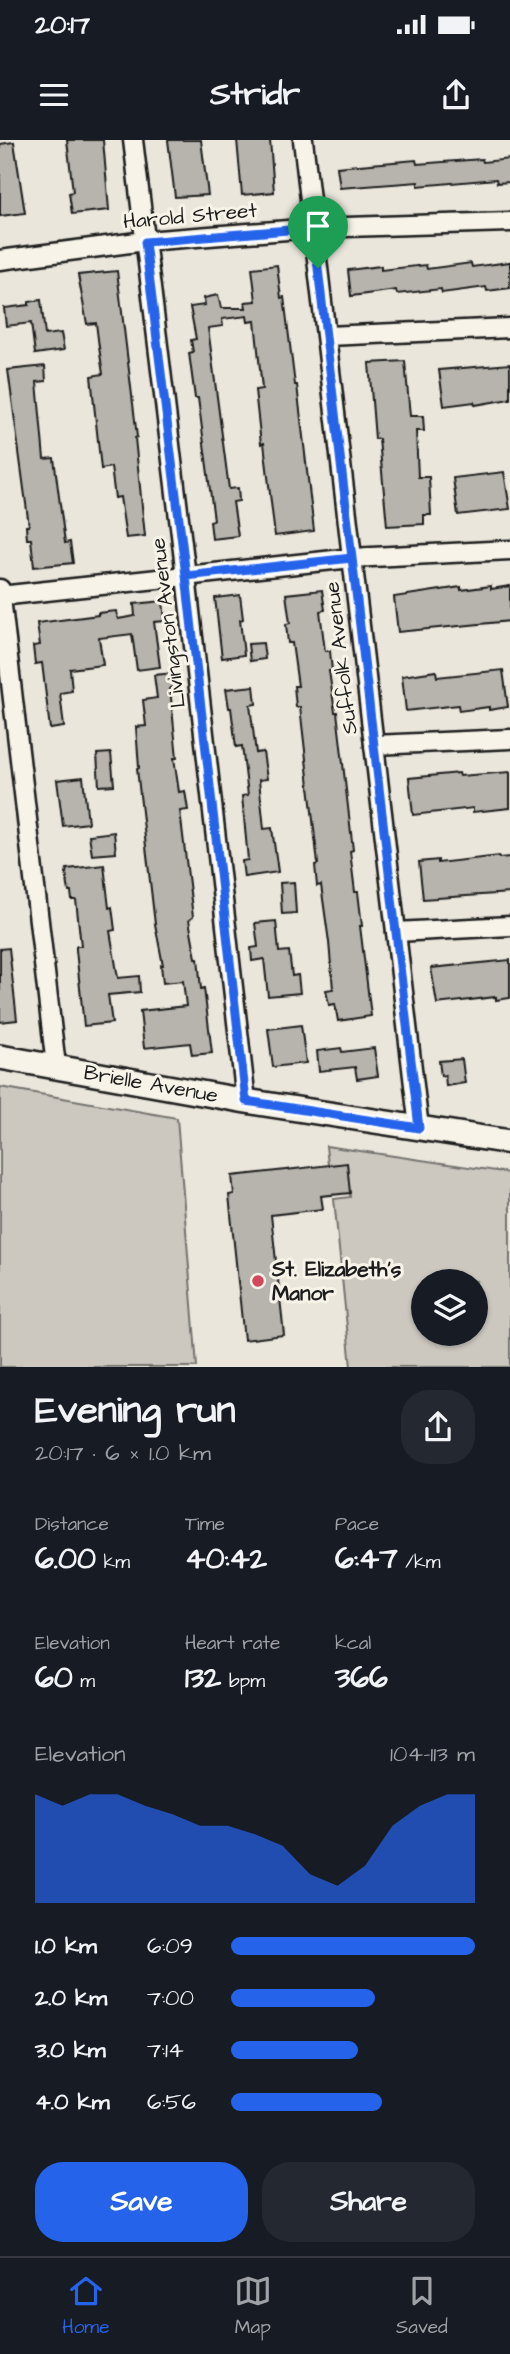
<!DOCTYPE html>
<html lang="en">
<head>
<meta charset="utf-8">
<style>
  body { margin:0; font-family:"Architects Daughter",sans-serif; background:#242831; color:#f1f3f6; height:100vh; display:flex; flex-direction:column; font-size:26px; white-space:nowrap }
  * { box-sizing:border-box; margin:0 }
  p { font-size:23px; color:#9ea1a6 }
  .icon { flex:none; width:38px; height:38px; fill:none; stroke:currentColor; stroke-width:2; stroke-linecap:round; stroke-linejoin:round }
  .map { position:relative; height:1227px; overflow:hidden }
  .drawer { display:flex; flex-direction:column; background:#171b24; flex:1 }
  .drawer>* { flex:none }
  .tools { position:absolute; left:411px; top:1129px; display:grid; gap:14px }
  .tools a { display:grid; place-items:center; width:77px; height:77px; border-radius:50%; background:#171b24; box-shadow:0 2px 5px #0004; font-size:35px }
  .pin { position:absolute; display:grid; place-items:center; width:60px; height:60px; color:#fff; margin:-72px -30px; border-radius:50% 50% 50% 0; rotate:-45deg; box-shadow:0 0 7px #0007 }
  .pin .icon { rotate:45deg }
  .round { display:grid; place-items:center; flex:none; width:74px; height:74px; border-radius:28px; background:#242831 }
  .headline { display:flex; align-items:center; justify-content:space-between; height:119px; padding:0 35px }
  h1 { font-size:38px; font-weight:800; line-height:52px }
  .stats { display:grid; grid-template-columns:repeat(3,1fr); gap:10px; height:119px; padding:7px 35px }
  .stats div { display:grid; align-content:center }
  .stats b { font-size:30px; font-weight:800 }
  .stats small { font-size:19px; font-weight:400 }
  .stats p { font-size:19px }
  .chart { height:196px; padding:14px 35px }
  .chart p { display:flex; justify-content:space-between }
  .chart svg { width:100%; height:126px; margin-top:7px; fill:#2563eb; opacity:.7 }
  .cta { display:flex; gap:14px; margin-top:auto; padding:14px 35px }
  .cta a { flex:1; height:80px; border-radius:28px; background:#2563eb; color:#fff; font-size:28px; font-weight:800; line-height:80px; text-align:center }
  .cta a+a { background:#242831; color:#f1f3f6 }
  ul { padding:0 35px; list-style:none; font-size:23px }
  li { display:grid; grid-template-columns:112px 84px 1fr; align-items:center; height:52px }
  li i { height:18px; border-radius:9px; background:#2563eb }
  .status { display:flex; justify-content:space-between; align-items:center; height:49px; padding:0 35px; background:#171b24; direction:ltr }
  .status svg { height:19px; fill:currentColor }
  header { display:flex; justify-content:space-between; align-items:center; height:91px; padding:0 35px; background:#171b24; font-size:32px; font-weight:800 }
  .tabs { display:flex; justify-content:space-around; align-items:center; height:98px; border-top:2px solid #363941; background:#171b24; font-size:19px; color:#9ea1a6 }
  .tabs a { display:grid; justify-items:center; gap:4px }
  .tabs .on { color:#2563eb }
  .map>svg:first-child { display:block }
</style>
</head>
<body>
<div class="status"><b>20:17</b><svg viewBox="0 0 49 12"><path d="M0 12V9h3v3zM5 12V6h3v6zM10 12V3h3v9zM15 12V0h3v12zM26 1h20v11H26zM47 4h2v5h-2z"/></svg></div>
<header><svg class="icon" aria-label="menu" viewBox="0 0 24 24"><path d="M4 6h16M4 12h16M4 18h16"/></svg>Stridr<svg class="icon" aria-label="share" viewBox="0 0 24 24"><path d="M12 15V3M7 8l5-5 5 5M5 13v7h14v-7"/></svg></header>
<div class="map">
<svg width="510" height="1227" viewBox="0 0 510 1227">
  <rect width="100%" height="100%" fill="#eae6dc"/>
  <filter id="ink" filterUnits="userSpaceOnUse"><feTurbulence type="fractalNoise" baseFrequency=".0143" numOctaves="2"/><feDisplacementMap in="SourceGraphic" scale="14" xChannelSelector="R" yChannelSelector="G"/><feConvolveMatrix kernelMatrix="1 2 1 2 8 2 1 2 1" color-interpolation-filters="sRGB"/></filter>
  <g filter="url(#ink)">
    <g fill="#ccc8c0" stroke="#74726e" stroke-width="2" fill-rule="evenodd">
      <path d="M0,947L177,978L197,1227H0Z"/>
      <path d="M326,1006L510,1033V1227H351L334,1059L350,1057L347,1024L328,1025ZM424,1141H476V1194H424Z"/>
    </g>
    <g fill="#b6b4ac" stroke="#1c1c1c" stroke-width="2">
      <path d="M67,0H103L109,70L72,74L69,53L73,52Z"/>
      <path d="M168,0H201L208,55L175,57Z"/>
      <path d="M237,0H270L274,52L242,55Z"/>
      <path d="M14,2L25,73L0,76V4Z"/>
      <path d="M482,19L483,22L510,19V42L497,43L496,39L418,46V42L340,48L337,27L416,20L417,24Z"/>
      <path d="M510,122V148L487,151L486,147L442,153L441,149L397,154L396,150L351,156L348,130L381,126V130L426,125L427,129L471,123L472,127Z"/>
      <path d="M277,125L281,158L284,157L295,245H297L314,391L275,396L264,303L261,304L255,250L262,249L255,181L248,182L247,176L222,179L223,186L208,188L229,349L238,348L239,361L233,362L238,396L212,399L210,381L214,380L198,258H195L189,213L193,212L191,200L196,199L190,167L205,165L204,158L218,155L221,168H246L245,162L256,161L252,128Z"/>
      <path d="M117,131L137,297L135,298L145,396L126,398L120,357L115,358L111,327L101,329L91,236L103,234L99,207L96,183L87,184L78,135Z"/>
      <path d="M41,160L45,195L61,193L64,210L35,214L31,183L6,186L4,168L29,165V162Z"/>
      <path d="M405,221L410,276H423L424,291H416L418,337H429L431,375H424V384L387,386L379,299H375L369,223Z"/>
      <path d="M510,224V259L475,265L474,262L444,266L439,230Z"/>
      <path d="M45,226L46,241L37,242L44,319L54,318L65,403L70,402L73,423L34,427L31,399H27L26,386H29L8,230Z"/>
      <path d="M504,332L510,369L458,375L453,338Z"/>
      <path d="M491,446V449L510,446V481L398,492L394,457L461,447V450Z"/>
      <path d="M322,450L325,470L320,471L325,511H330L332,531H329L335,572H337L353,710L350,711L355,752H358L362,786H360L371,876L338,881L335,864L329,865L326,850L333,849L329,802L321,745L317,746L315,725L318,724L300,567H296L294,546H298L292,503H288L286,484L290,483L286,454Z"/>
      <path d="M240,455L243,479L240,480L244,515L222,518L215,458Z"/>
      <path d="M163,461L165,481L154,482L160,527L137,530L132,494L99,498L103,525L70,529L72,551L60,553L64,587L50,589L42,523L35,524L33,506L40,505L37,483L98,475V473L116,471L118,479L135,476L134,464Z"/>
      <path d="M263,503L265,519L250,521L248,504Z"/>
      <path d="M503,530L508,567L489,570V567L459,571L458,565L406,571L402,536L436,531L437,537Z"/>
      <path d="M174,533L175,547L170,548L177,618H174L179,652L185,651L188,670L180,671L193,777L189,780L196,818H198L201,849L204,848L212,913L192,915L190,903L144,908L140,871L186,866L183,841L163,843L161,825H163L155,784L137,629L139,628L136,587L146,586L143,560L157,558L154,535Z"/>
      <path d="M254,546L256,564L250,565L256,613L263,612L267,639L259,640L264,689L272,688L278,732L244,737L242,721L248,720L242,656L248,655L242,606L236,607L231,568H229L226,549Z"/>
      <path d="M111,613L114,645L99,646L97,614Z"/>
      <path d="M510,632V668L473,672V668L413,675L409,638L459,633L460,636Z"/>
      <path d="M83,637L88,683L63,686L57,640Z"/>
      <path d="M114,692L116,713L92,715L89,695Z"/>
      <path d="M499,716V718L510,717V753L423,759L419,722L438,720V723Z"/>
      <path d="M104,725L109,768L112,767L115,790L110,791L118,838L139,836L140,852L108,855L112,883L84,886L76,810V806H81L76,760H72L71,752H69L66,733L67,729Z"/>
      <path d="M294,742L296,773L282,774L280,743Z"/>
      <path d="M276,781L279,812L289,811L292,836L298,835L300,853L268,856L264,819L252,821L251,808L258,807L255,783Z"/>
      <path d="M9,808L17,880L0,882V809Z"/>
      <path d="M510,820V858L496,860V857L437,864L431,828Z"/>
      <path d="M301,885L306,923L273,927L268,889Z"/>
      <path d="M341,908L342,912L374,908L378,936L357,939L355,927L319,931L317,911Z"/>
      <path d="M462,919L465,943L446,946L445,935L441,936L439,921Z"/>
      <path d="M347,1023L350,1053L321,1056L323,1069L271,1075L284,1195L244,1200L229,1055L234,1054L232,1036Z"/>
    </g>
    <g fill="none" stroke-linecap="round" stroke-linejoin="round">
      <g stroke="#1c1c1c" stroke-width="23">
        <g id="minor">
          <path d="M133,0L186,436L246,961"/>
          <path d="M303,0L419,988"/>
          <path d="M0,120L145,101L313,88L510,82"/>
          <path d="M327,196L510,188"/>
          <path d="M0,449L56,926"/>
          <path d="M0,456L352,418L510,410"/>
          <path d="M374,605L510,599"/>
          <path d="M396,792L510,786"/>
        </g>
      </g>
      <g stroke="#1c1c1c" stroke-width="28">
        <path id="tertiary" d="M0,917L246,961L510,1002"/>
      </g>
      <use href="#minor" stroke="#f7f3e8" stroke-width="18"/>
      <use href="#tertiary" stroke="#f7f3e8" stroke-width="23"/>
    </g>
  </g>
  <g fill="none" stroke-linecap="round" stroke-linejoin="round" filter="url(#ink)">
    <g stroke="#fff" stroke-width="14">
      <path id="route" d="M318,128L352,418L186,436L246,961L419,988L352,418L186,436L145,102L313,88L318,128"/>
    </g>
    <use href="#route" stroke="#2563eb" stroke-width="9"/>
  </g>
  <circle fill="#d1495b" stroke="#f7f3e8" stroke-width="2.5" cx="258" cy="1141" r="7"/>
  <g text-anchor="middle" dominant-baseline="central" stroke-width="6" stroke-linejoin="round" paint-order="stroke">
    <g font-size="21" fill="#1c1c1c" stroke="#f7f3e8">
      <text transform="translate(190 76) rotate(-5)">Harold Street</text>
      <text transform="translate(168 483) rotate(-97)">Livingston Avenue</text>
      <text transform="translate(341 518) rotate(-97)">Suffolk Avenue</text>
      <text transform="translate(151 944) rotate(10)">Brielle Avenue</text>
    </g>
    <g font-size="21" font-weight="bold" fill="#1c1c1c" stroke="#f7f3e8" text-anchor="start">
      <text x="272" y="1129">St. Elizabeth's<tspan x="272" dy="24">Manor</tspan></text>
    </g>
  </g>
</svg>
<div class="tools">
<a><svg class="icon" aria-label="layers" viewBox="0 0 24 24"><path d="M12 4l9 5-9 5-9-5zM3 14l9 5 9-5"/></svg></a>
</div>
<div class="pin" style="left:318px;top:128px;background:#1e9e55"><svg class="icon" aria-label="arrive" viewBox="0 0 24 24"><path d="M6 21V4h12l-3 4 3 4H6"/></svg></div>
</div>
<section class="drawer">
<div class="headline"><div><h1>Evening run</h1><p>20:17 · 6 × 1.0 km</p></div><a class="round"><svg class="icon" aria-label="share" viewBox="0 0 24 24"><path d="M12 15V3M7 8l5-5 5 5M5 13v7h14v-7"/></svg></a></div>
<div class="stats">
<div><p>Distance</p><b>6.00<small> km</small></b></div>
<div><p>Time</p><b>40:42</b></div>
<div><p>Pace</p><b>6:47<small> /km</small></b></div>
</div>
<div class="stats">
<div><p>Elevation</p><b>60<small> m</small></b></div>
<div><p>Heart rate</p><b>132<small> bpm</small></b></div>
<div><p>kcal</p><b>366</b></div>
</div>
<div class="chart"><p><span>Elevation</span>104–113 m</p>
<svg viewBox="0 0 160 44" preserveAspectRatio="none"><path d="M0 44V6L10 10L20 6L30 6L40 10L50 13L60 17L70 17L80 20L90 24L100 34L110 38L120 31L130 17L140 10L150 6L160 6V44z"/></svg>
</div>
<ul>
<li><b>1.0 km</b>6:09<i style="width:100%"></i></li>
<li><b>2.0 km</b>7:00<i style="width:59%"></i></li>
<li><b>3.0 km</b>7:14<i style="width:52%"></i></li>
<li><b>4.0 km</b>6:56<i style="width:62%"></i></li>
</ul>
<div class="cta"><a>Save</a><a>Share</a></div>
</section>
<nav class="tabs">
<a class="on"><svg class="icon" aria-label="home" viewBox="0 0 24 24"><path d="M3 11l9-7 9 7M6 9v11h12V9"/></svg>Home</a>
<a><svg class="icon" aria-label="map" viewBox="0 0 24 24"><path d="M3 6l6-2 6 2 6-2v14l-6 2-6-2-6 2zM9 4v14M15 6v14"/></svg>Map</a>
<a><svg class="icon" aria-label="saved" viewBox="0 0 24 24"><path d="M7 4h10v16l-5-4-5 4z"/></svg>Saved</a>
</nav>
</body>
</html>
